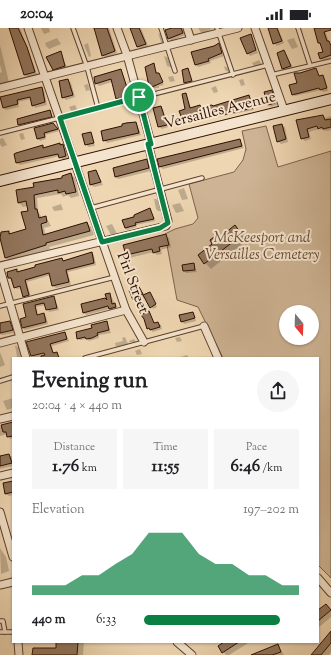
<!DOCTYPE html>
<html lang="en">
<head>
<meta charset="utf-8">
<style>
  body { margin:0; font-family:"Sorts Mill Goudy",serif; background:#f6f6f6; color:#202124; height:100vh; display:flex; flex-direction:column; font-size:15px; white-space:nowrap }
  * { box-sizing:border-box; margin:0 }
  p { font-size:13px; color:#757577 }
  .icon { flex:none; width:22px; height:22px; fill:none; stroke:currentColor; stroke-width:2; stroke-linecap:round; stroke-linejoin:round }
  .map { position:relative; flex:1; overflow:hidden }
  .side { position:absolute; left:12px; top:329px; width:307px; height:286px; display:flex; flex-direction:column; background:#fff; border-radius:0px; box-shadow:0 1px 3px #0004 }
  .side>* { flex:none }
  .needle { width:26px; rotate:161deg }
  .tools { position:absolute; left:279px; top:277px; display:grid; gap:8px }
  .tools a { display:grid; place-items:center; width:40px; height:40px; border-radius:50%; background:#fff; box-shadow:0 1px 3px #0004; font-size:20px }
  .pin { position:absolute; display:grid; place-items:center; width:34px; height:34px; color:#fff; margin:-17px; border:2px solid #fff; border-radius:50%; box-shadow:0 1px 4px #0007 }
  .round { display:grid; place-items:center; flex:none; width:42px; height:42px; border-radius:21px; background:#f6f6f6 }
  .summary { display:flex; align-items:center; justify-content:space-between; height:68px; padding:0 20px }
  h1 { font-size:22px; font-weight:800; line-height:30px }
  .metrics { display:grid; grid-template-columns:repeat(3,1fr); gap:6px; height:68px; padding:4px 20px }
  .metrics div { display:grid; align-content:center; border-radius:0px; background:#f6f6f6; text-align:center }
  .metrics b { font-size:17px; font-weight:800 }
  .metrics small { font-size:11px; font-weight:400 }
  .metrics p { font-size:11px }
  .chart { height:112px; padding:8px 20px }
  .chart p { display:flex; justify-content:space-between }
  .chart svg { width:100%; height:72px; margin-top:4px; fill:#0b8043; opacity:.7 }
  ul { padding:0 20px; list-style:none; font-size:13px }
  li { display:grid; grid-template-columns:64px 48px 1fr; align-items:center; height:30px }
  li i { height:10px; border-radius:5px; background:#0b8043 }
  .status { display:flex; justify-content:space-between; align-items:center; height:28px; padding:0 20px; background:#fff; direction:ltr }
  .status svg { height:11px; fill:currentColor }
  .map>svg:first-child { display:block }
</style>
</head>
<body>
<div class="status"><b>20:04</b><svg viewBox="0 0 49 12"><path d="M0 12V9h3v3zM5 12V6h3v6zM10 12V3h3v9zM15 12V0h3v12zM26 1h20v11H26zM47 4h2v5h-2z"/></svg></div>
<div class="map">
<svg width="331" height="627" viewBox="0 0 331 627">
  <rect width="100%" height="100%" fill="#eed6b2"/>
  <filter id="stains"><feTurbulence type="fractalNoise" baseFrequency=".005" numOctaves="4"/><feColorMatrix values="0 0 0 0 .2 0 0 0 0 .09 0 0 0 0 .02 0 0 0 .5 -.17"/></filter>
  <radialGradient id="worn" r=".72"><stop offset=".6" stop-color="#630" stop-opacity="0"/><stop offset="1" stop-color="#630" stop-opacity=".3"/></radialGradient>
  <path fill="#ceb494" stroke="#7e624a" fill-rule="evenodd" d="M266,98L278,139L331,123V550L318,537V330H223L198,279L177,272L165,206L175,201L193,196L198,190L189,156L234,144L243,132L246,121L242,103ZM286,284H312V310H286Z"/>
  <g fill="#0003">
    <path d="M10,0H20L37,46L28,49L25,47Z"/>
    <path d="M41,0H49L50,4L44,6Z"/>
    <path d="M92,0H109L117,25L106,30L103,27L97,4Z"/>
    <path d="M131,0H141L148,18L141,21L138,19Z"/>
    <path d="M176,0H182L185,7L171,13L166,3Z"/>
    <path d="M198,0H213L202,6Z"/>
    <path d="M269,0H278L284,15L277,18L274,15Z"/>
    <path d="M315,0H324L331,19V30L323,33L321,30L324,25Z"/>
    <path d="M158,5L161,7L164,16L161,14Z"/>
    <path d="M250,7L258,25L250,28L248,25Z"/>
    <path d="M57,10L61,16L49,21L46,18L45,15Z"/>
    <path d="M294,10L298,19L292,21L287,12Z"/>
    <path d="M88,15L91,28L89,29L84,17Z"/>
    <path d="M218,16L224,28L210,33L211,35L198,39L195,36L192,25Z"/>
    <path d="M0,17L9,54L0,57V45L2,44L0,37Z"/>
    <path d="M284,23L293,40L285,43L283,41Z"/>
    <path d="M61,24L67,40L56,44L54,41Z"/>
    <path d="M164,28L169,30L172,40L167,38Z"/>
    <path d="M259,32L263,38L255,40L252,35Z"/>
    <path d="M153,36L164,57L159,58V60H153L150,57Z"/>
    <path d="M224,38L228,40L230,45L225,42Z"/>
    <path d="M188,41L193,55L187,56L185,54Z"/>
    <path d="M316,41L320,49L323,48L325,51L328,63L323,64L321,62L295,68L293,66L299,55L300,46Z"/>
    <path d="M120,42L132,71L123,73L117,70L112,54L99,58L96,55Z"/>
    <path d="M173,48L175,53L170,54L168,49Z"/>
    <path d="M243,51L245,57L241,58L239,52Z"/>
    <path d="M68,52L71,55L75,69L66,72L63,69Z"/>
    <path d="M88,56L90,62L86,63L84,57Z"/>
    <path d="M216,58L218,64L214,65L211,60Z"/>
    <path d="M42,60L44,62L47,77L35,80L31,71L18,74L19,79L6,82L4,80L1,70Z"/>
    <path d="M271,63L274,66L277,77L271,79L268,76Z"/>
    <path d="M186,67L191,80L214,79L249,68L254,82L186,95L184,92L186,82Z"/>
    <path d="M75,77L79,85L73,86L69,79Z"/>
    <path d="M161,79L163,81L168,99L162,101L159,99Z"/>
    <path d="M50,83L53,90L21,98L19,96Z"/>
    <path d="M323,88L325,90L331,88V102L326,103L319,101L309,104L311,111L305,113L302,110L297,93Z"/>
    <path d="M136,95L138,98L141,107L107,115L104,112Z"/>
    <path d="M282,97L285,99L288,114L281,116L278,113Z"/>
    <path d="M55,98L59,103L45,107L46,111L40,113L38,111L35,100Z"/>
    <path d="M23,105L25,111L21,112L19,106Z"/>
    <path d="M90,105L95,118L88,119L83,107Z"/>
    <path d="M3,110L7,117L2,119L0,116V111Z"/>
    <path d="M239,112L244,120L163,141L160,139Z"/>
    <path d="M60,116L65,120L68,130L63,132L60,128L20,137L17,135L15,127L43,118L45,121Z"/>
    <path d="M147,133L151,143L118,151L116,149L114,140Z"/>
    <path d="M96,143L103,157L94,159L91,157Z"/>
    <path d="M71,146L75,150L79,168L71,170L68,167L63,169L61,166L37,170L38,183L42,190L46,189L51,198L44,200L46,207L87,195L91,199L94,207L49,219L50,221L10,234L6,230L8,204L11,206L27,202L29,184L28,178L23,179L19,175L35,160L63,151Z"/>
    <path d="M184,160L188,171L182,172L178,162Z"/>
    <path d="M154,171H156L159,173L161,183H158L156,181Z"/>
    <path d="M180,175L184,183L176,185L172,177Z"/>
    <path d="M61,176L63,182L54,183L52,179Z"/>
    <path d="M150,181L155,193L136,197L137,199L127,202L125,200L124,192Z"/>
    <path d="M112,196L117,206L111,207L106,198Z"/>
    <path d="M240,204L247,212L211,241L199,228L221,210Z"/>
    <path d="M166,208L169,210L171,219L161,222L162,226L157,227L154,224L129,230L127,227L124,217Z"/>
    <path d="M92,225L94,227L96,237L68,244L71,257L56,260L53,258L51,247L27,254L31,270L26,271L22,260L17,261L14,259L8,245L16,243L19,245L62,232L64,233Z"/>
    <path d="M193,236L197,244L186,245L184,243Z"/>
    <path d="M138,258L144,268L151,267L157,279L153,281L145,269L136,274L133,272L131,268Z"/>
    <path d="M110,266L118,282L112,283L109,281L86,287L84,284L108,274Z"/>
    <path d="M54,269L59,282L49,284L46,277L36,279L38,287L44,286L46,288L48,296L25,302L23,300L27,290L24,276Z"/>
    <path d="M149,285L155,296L158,295L161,297L162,301L153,304L148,300Z"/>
    <path d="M193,285L196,293L184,296L182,293Z"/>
    <path d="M10,294L14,305L2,307L0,306V296Z"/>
    <path d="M107,294L111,305L99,307V310L89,313L87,311L80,312L78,310Z"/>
    <path d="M65,305L69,313L52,318L54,326L57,325L60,330H47L46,327L34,330L32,328L28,314Z"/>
    <path d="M125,309L128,316L116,319L115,315L123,313L122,310Z"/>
    <path d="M180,309L182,313L177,314L175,310Z"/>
    <path d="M134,311L136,314H129V313Z"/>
    <path d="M15,317L19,320L22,330L17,329Z"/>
    <path d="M140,321L142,326L137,327L135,323Z"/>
    <path d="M0,324L5,337L0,339Z"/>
    <path d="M187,327L189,330H177Z"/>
    <path d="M13,370V380L7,382L3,373Z"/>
    <path d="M12,395L13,410L10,411L7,406L0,408V399Z"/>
    <path d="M9,427L13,429V438L0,441V432Z"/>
    <path d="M13,455V467L9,468L6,466Z"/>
    <path d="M0,520L6,529L9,543L1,546Z"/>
    <path d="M326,577L331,583V589L318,600V584Z"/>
    <path d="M331,605V624L329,627H315Z"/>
    <path d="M57,614H84L83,627H33L56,621Z"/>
    <path d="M226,614H250L229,627H226L223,624Z"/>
    <path d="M278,617L284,627H252Z"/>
  </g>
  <g fill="#92765d" stroke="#2f0f00">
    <path d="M9,0H18L27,19L35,44L24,47Z"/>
    <path d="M94,0H107L115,23L102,28Z"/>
    <path d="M130,0H139L146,16L137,19Z"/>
    <path d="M172,0H181L183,5L168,11L165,2Z"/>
    <path d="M268,0H277L282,13L273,16Z"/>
    <path d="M314,0H331V2L324,4L327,13H329L331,18V27L320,31L318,25L323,24L320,15H318Z"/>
    <path d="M251,6L256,22L247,26L240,10Z"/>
    <path d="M219,15L222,25L208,31L209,33L195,37L191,24L214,18Z"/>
    <path d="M284,22L291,38L282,41L277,25Z"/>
    <path d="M61,23L65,38L53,42L46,29Z"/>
    <path d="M154,35L156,45H159L163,54L152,59L149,58L145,39Z"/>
    <path d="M188,40L192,53L184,55L182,42Z"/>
    <path d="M316,40L319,48L323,47L327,60L320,62L319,60L292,67L289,57L297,55L294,45H300Z"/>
    <path d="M121,41L130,69L120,71L119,70L116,71L111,51L95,56L94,49Z"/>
    <path d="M68,51L73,67L62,70L59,53Z"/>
    <path d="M42,59L45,74L32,78L30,69L17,72L18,76L3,80L0,69Z"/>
    <path d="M272,62L275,75L268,77L264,64Z"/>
    <path d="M186,65L190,80L200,77L201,79L212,77L213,78L249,67L253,80L222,87L183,93L179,83L185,81L182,66Z"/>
    <path d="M161,78L167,97L158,99L153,80Z"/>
    <path d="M50,82L52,89L18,97L17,91Z"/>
    <path d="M323,87L325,92L331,91V99L323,101L322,99L318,101L317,98L307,101L309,109L301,111L296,92Z"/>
    <path d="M136,94L139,105L103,113L101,103L122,98V96L126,95Z"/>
    <path d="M53,95L58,101L44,105L45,109L37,111L34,100Z"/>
    <path d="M282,96L286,111L277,114L273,98Z"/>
    <path d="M91,104L94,115L85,117L82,106Z"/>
    <path d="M240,111L242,118L159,139L157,131Z"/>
    <path d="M60,115V117L63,116L66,128L59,130L58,126L16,135L14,126L16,125L43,117V120Z"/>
    <path d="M147,131L149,140L115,149L113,140Z"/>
    <path d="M96,142L101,154L90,157L88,144Z"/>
    <path d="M71,145L76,164L66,166L65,163L58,165V162L53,163L34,167L35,181H37L39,190L46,188L47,194L41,196L43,207L87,194L90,203L46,215V217L5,230L0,210L1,204L9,203V206L26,201L21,184L28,183L26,173L18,175L16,162L34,159L33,155L62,150V148Z"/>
    <path d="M150,180L154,191L135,195L136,197L125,200L122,192L134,189V187Z"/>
    <path d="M235,197L242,207L204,236L198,227L212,216L210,212L218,206L220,209Z"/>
    <path d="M166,206L169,217L159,219L160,223L153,225L152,221L126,227L123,217Z"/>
    <path d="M92,224L94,235L66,242L69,254L52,258L49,245L25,252L29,267L23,269L20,258L14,260L11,250H8L7,244L17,241V244L35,239V237L62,230L63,233Z"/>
    <path d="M194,235L195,242L183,243L182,237Z"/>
    <path d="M138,257L143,266L133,272L129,262Z"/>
    <path d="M150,264L156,276L150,280L143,267Z"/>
    <path d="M110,265L112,276L115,275L116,279L109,281L108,278L83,285L81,276L105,270L107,272L105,266Z"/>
    <path d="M54,268L57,280L46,282L44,275L35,277L37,287L44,285L46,294L22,300L20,291L26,289L23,276Z"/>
    <path d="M149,283L154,295L158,294L160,299L150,302L149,300L147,301L144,291L141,287Z"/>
    <path d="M193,284L195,290L181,294L179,287Z"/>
    <path d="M10,293L13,302L0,305V295Z"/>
    <path d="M107,293L109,302L97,305L98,307L92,310L86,311L85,309L77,311L76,304L92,300L91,297Z"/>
    <path d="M65,304L67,311L50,316L53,325L57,324L59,330H41V328L45,327L44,325L31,328L26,314Z"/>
    <path d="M13,394V408L7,409L6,404H3L1,397Z"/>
    <path d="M9,426L12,435L0,438V428Z"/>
    <path d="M13,453V464L5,466L3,455Z"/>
    <path d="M326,576L331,582L318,593V582Z"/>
    <path d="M331,603V615L321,627H311Z"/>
    <path d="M56,614H78L77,627H32L33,620H56Z"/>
    <path d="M224,614H239L222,625L218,618Z"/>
    <path d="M278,616L281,624L272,627H251Z"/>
  </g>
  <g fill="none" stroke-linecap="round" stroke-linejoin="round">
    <g stroke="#5f412c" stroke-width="5.5">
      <g id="lane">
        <path d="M73,0L87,39L98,80"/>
        <path d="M161,0L175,43"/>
        <path d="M217,0L233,47"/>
        <path d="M298,0L310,37"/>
        <path d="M271,47L331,33"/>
        <path d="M0,105L268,37"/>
        <path d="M91,180L202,150"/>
        <path d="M0,278L115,249"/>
        <path d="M85,330L204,298"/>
        <path d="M0,353L13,349"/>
        <path d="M0,593H3L5,604"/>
        <path d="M0,604H13"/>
      </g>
    </g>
    <g stroke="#5f412c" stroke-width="9">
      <g id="street">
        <path d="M28,0L126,282L144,314"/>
        <path d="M117,0L127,27L151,115"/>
        <path d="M187,0L191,12"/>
        <path d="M255,0L284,82"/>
        <path d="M0,60L238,0"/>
        <path d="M0,238L166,198L168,193L148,116"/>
        <path d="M0,241L26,330"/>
        <path d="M204,298L218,330"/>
        <path d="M0,315L126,282"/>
        <path d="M0,391L13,388"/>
        <path d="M0,448L13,445"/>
        <path d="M0,484L13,529"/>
        <path d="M318,550L331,565"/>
        <path d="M0,557L13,554"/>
        <path d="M18,614L19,627"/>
        <path d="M177,614L192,627"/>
      </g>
    </g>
    <g stroke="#2f0f00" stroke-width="12">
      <path id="secondary" d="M0,153L331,71"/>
    </g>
    <use href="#lane" stroke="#f4e4cd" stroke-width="3.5"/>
    <use href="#street" stroke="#f4e4cd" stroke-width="7"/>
    <use href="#secondary" stroke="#f4e4cd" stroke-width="10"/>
  </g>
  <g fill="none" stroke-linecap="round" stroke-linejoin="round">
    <g stroke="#fff" stroke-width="8">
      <path id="route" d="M139,69L151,116H148L168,195L160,200L102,214L60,90Z"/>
    </g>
    <use href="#route" stroke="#0b8043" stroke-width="5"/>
  </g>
  <g text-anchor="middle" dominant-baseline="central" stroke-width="4" stroke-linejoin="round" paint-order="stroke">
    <g font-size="15" fill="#2f0f00" stroke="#f4e4cd">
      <text transform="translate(220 83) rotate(-14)">Versailles Avenue</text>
      <text transform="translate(132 255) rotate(69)">Pirl Street</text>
    </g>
    <g font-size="15" font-style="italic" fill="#674934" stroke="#f4e4cd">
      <text x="262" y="210">McKeesport and<tspan x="262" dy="17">Versailles Cemetery</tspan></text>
    </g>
  </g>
  <rect width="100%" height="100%" filter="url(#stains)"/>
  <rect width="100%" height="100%" fill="url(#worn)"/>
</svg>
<div class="tools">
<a><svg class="needle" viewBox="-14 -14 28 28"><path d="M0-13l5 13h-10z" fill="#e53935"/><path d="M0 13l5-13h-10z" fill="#757577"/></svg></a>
</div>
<div class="pin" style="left:139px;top:69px;background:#1e9e55"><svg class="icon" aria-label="arrive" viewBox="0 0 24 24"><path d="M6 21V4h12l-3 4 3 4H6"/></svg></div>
<section class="side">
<div class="summary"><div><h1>Evening run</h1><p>20:04 · 4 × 440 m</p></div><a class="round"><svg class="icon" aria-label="share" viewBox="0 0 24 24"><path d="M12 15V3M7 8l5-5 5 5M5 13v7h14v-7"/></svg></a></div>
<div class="metrics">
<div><p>Distance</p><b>1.76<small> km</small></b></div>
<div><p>Time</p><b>11:55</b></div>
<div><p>Pace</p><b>6:46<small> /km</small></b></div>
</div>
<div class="chart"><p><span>Elevation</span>197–202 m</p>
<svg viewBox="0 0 160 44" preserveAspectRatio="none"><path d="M0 44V38L10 38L20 38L30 32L40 32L50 25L60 19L70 6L80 6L90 6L100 19L110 25L120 25L130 32L140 32L150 38L160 38V44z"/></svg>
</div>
<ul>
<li><b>440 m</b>6:33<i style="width:88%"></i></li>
</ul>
</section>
</div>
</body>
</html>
